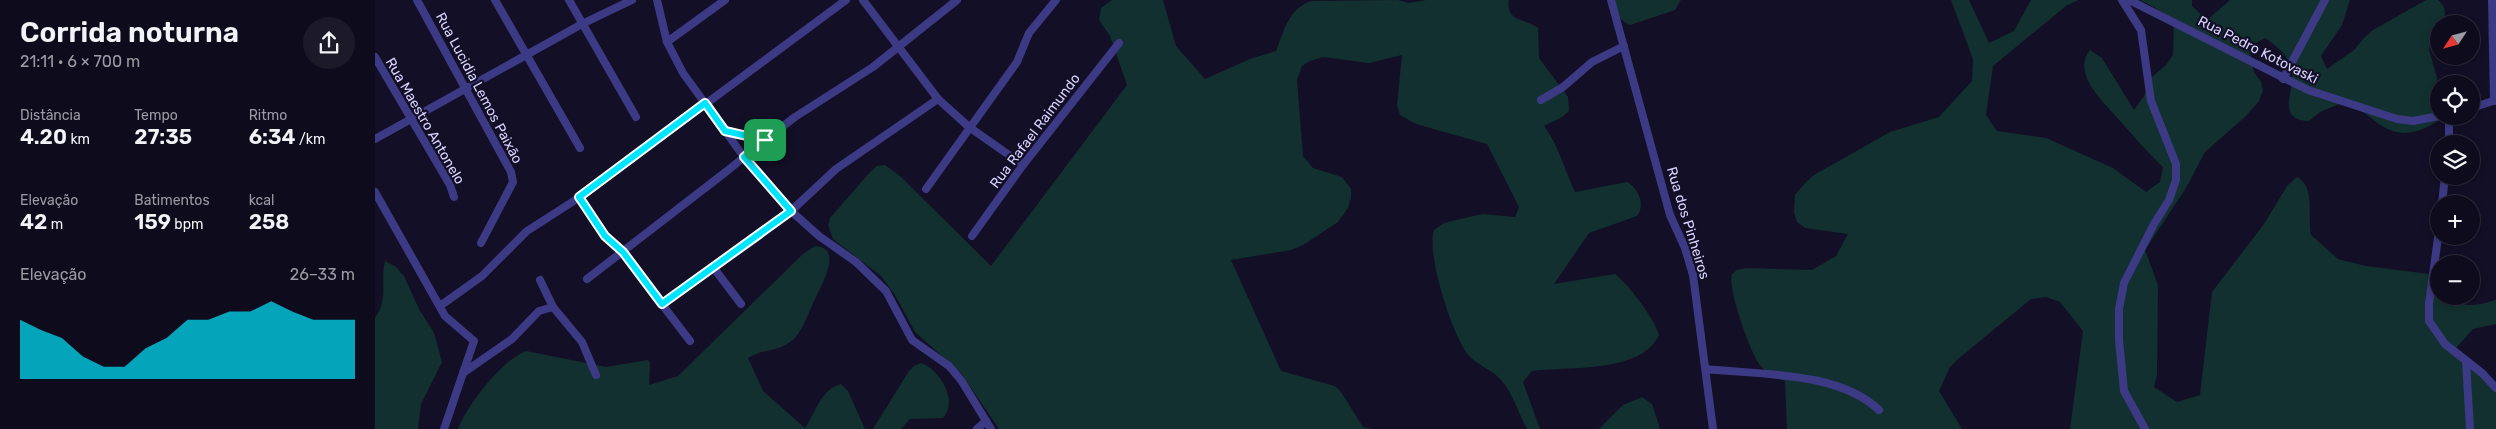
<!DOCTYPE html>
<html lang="pt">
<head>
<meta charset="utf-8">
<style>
  body { margin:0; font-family:Rubik,sans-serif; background:#1c1929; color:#f1f3f6; height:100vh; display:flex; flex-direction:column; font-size:19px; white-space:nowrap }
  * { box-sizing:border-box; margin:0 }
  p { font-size:16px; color:#9b9ba3 }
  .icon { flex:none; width:28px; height:28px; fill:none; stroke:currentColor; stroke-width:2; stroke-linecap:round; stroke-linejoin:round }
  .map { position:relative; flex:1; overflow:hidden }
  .side { display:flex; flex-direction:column; background:#0e0b1c; width:375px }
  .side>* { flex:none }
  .needle { width:32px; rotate:234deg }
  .controls { position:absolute; left:2055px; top:15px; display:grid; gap:10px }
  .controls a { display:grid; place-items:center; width:50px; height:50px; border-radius:50%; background:#0e0b1c; box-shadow:0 2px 8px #0003,0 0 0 1px #2e2b3b; font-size:25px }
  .pin { position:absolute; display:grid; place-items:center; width:42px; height:42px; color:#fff; margin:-21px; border-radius:10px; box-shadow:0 2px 8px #0006 }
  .round { display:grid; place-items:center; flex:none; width:52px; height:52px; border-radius:26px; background:#1c1929 }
  .overview { display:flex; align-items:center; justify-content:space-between; height:85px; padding:0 20px }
  h1 { font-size:28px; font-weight:600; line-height:38px }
  .stats { display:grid; grid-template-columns:repeat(3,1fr); gap:8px; height:85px; padding:5px 20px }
  .stats div { display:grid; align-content:center }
  .stats b { font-size:21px; font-weight:600 }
  .stats small { font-size:14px; font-weight:400 }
  .stats p { font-size:14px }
  .chart { height:140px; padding:10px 20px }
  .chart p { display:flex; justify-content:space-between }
  .chart svg { width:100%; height:90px; margin-top:5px; fill:#00e5ff; opacity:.7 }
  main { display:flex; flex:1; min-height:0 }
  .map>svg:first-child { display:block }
</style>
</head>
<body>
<main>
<section class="side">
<div class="overview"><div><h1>Corrida noturna</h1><p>21:11 · 6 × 700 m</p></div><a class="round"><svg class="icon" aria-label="share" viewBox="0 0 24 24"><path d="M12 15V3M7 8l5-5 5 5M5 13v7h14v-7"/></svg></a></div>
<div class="stats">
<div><p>Distância</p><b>4.20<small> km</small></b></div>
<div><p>Tempo</p><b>27:35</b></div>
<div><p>Ritmo</p><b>6:34<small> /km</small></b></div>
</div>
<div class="stats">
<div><p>Elevação</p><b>42<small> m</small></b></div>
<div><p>Batimentos</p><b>159<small> bpm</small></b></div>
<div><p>kcal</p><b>258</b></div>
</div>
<div class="chart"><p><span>Elevação</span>26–33 m</p>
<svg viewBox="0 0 160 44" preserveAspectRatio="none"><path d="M0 44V15L10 20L20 24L30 33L40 38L50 38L60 29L70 24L80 15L90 15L100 11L110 11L120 6L130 11L140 15L150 15L160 15V44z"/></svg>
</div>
</section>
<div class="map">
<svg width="2121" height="429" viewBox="0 0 2121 429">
  <rect width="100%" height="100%" fill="#130f26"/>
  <g fill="#12302f">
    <path d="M737,0H788L801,46L830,79L875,59L901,51C909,31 914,7 937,1L1023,0L1034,3L1051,0H1134C1130,22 1150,18 1163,28L1164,58L1193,97L1194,111L1187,117L1169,126C1184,146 1189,169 1200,192L1252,182C1263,188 1271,204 1262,216L1214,233L1179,284L1240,274C1254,285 1279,318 1284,335C1266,374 1193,366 1157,371L1148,382L1165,429H1152C1144,414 1138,394 1127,381C1118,370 1104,366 1094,356C1077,336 1051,253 1059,230L1069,223L1098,216L1108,214L1140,217L1144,207L1112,144L1041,124L1025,115L1022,105L1027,55L994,63L948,57L935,61L927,66L922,80L928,156L938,168L967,177L976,189V198L973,208L963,222L928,245L916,250L856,260L906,371L960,386L966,392L988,427L999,429H624L586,373L540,332L520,295L506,276L458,239L453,225L455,218L495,172L502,166L510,165L525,176L616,266L752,85L735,36L724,20L726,8Z"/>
    <path d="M1236,0H1306L1300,10L1255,25C1243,20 1241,11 1236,0Z"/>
    <path d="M1576,0H1594L1614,43L1639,31L1656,0H1703L1691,6L1618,66L1611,115L1622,131L1671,138L1738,168L1771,192L1785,182L1788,167C1773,153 1760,138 1746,122C1732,105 1695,74 1715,50L1727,58L1759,110L1769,96L1777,77L1791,65L1798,55L1799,21L1779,7L1765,0H1817V6L1832,20L1855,0H1975L1967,25L1946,56L1952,69L1979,50L1988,39L1998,30L2051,0H2063C2071,7 2071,12 2068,22L2064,24L2054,49L2062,78L2064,120C2022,148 2007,126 1974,100L1945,112L1934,121C1901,120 1919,92 1917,75C1916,57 1903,47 1890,38L1874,47L1879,72L1886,82L1888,90L1884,101L1871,116L1830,152L1811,188L1770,250L1783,285L1782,375L1779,387L1802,402L1825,395L1837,292L1889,224L1912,186L1922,177C1941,187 1932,216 1936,235L1963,259L1991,266L2054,274L2064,286V296C2073,296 2074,299 2082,302C2095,308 2108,304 2121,300V324L2098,329L2081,348L2121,388V429H1695L1708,331L1685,302L1671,297L1656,299L1583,359L1575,367L1564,391L1587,429H1412L1410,381C1399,377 1391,373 1384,364C1375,351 1352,288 1357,274L1362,270L1371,268L1437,270L1461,256L1473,234L1430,228L1422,222L1419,213L1420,195L1431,182L1439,175L1515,132L1564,117L1597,81L1598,59Z"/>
    <path d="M440,246C469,247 446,286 440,299C433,313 428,333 415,342C402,352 387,349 373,358L388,391L430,428C441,412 446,389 466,384L473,391L490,429H83C92,405 127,360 151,351L231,367L273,360L275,363L274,385L303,376L428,254Z"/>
    <path d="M10,261L21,267L29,276L44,309L59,333L67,362L46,404L43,429H0V318C14,300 5,281 10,261Z"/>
    <path d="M546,363C565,369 584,402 568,418L535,419L526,429H498L534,371L539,366Z"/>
    <path d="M1267,397L1277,404L1285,429H1224L1248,405Z"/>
  </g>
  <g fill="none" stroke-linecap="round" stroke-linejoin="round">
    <g stroke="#3d3a85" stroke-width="8">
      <path d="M42,0L136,172L138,182L106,243"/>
      <path d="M120,0L205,148"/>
      <path d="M194,0L261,117"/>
      <path d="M282,0L292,42L308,73L369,157L416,211L444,236L481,262L511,291L537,340L574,366L586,380L616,429"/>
      <path d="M488,0L563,99L594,127L648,165"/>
      <path d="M1236,0L1295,215L1310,248L1318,275L1338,429"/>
      <path d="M1747,0L1766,30L1776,101L1801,164V180L1794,200L1779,224L1749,283L1744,309V340L1749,391L1770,429"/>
      <path d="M1754,0L1933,90L2022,119L2038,121L2064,116"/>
      <path d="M2117,0L2119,101"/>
      <path d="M292,42L350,0"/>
      <path d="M0,57L75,185L79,197"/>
      <path d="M1908,79L1950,0"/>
      <path d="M1166,100L1188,87L1217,62L1249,46"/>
      <path d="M2096,108L2121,100"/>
      <path d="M350,131L390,140"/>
      <path d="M0,139L207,24L257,0"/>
      <path d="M2074,144V116"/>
      <path d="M551,189L642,62L654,33L681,0"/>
      <path d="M0,192L70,316L99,341L88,373"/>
      <path d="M205,197L230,236L247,252L315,341"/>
      <path d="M2067,204L2070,176"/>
      <path d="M2064,230L2054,304V321L2070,344L2107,373L2121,388"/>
      <path d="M597,236L648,165L744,43"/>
      <path d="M338,267L366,304"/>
      <path d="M212,279L352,171L390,140L420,117L498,67L582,0"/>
      <path d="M165,280L178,307L207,342L221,375"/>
      <path d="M287,304L380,239L416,211L461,169L563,99"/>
      <path d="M65,306L107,276L152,231L205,197L471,0"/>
      <path d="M2091,361L2095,429"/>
      <path d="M1331,369C1385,375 1463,371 1504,410"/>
      <path d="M69,429L88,373L137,339L164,311L178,307"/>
      <path d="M602,429L611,421"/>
    </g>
  </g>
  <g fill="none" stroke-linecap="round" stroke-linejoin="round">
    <g stroke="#fff" stroke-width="10">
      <path id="route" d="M330,103L350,131L390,140L369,157L416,211L287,304L248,252L230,236L204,197Z"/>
    </g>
    <use href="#route" stroke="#00e5ff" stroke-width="6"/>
  </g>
  <g text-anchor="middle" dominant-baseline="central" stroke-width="4.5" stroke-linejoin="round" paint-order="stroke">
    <g font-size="14" fill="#d9d4ff" stroke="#130f26">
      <text transform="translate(1883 50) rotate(27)">Rua Pedro Kotovaski</text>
      <text transform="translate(104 88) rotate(62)">Rua Lucidia Lemos Paixão</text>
      <text transform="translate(50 121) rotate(60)">Rua Maestro Antonelo</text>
      <text transform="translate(660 131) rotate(-53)">Rua Rafael Raimundo</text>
      <text transform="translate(1313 223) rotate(73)">Rua dos Pinheiros</text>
    </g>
  </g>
</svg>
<div class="controls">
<a><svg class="needle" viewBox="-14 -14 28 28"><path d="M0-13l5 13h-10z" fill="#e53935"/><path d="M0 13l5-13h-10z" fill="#9b9ba3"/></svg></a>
<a><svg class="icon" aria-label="locate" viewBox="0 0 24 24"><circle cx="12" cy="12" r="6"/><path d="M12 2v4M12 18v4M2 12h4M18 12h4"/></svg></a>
<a><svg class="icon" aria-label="layers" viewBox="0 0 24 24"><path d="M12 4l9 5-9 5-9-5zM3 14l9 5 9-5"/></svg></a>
<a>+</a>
<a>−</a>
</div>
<div class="pin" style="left:390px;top:140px;background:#1e9e55"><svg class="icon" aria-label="arrive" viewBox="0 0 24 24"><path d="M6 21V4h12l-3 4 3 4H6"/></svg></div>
</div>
</main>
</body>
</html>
